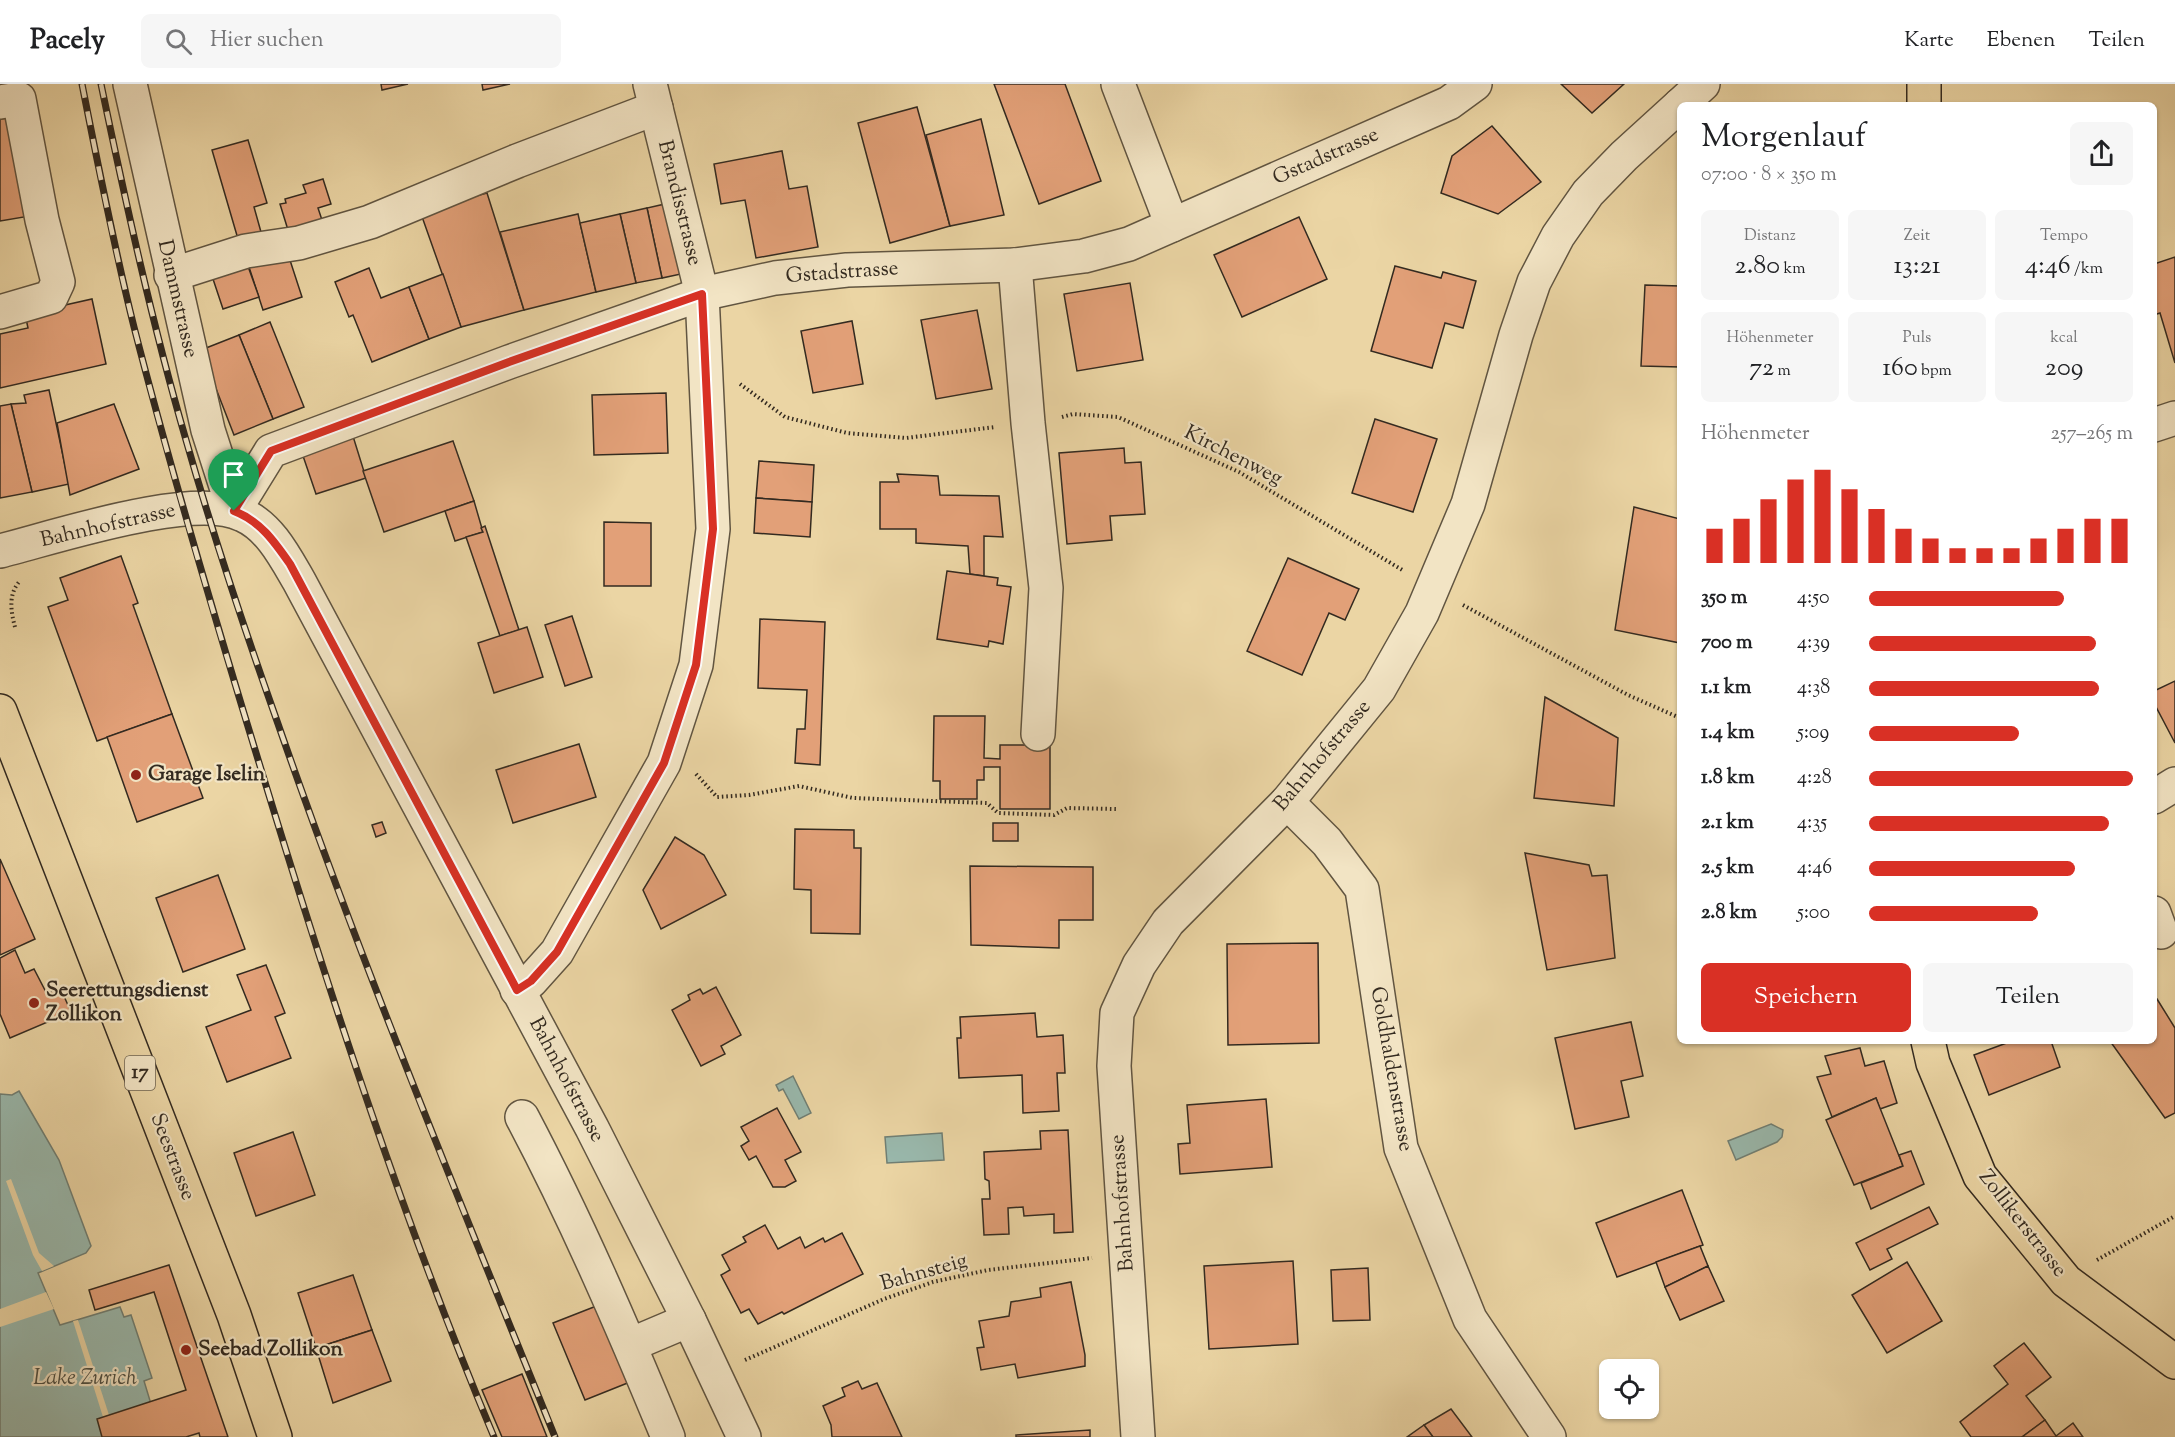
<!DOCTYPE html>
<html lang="de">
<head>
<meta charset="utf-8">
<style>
  body { margin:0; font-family:"Sorts Mill Goudy",serif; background:#f6f6f6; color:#202124; height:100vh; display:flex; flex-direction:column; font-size:22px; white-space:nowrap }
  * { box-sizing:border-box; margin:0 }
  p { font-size:20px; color:#757577 }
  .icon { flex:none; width:33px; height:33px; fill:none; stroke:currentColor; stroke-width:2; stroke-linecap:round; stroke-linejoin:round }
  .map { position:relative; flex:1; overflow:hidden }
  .sheet { position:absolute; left:1677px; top:18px; width:480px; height:942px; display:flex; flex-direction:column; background:#fff; border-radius:9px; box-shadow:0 2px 4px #0004 }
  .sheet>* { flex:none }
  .controls { position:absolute; left:1599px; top:1275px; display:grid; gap:12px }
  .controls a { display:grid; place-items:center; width:60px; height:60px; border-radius:9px; background:#fff; box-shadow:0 2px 4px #0004; font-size:30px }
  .pin { position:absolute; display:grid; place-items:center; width:51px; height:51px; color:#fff; margin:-62px -26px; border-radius:50% 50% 50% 0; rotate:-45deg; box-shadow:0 0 6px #0007 }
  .pin .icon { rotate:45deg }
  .round { display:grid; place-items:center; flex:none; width:63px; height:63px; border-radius:9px; background:#f6f6f6 }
  .summary { display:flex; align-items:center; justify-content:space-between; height:102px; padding:0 24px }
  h1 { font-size:33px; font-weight:600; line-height:45px }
  .figures { display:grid; grid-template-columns:repeat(3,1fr); gap:9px; height:102px; padding:6px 24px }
  .figures div { display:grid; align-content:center; border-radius:9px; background:#f6f6f6; text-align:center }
  .figures b { font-size:26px; font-weight:600 }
  .figures small { font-size:16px; font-weight:400 }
  .figures p { font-size:16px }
  .chart { height:168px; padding:12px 24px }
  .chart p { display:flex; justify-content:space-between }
  .chart svg { width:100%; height:108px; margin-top:6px; stroke:#d93025; stroke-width:6 }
  .button { display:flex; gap:12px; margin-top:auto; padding:12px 24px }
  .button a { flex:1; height:69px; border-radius:9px; background:#d93025; color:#fff; font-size:24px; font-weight:600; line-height:69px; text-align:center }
  .button a+a { background:#f6f6f6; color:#202124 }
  ul { padding:0 24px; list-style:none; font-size:20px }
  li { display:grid; grid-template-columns:96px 72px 1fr; align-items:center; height:45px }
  li i { height:15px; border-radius:8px; background:#d93025 }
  header { display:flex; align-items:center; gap:36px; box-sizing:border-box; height:84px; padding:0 30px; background:#fff; border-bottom:2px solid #e0e0e0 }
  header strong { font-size:28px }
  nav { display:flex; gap:33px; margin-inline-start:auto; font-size:21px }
  .search { width:420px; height:54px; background:#f6f6f6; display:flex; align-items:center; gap:15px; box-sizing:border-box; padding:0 21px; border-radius:9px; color:#757577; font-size:22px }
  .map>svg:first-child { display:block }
</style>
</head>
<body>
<header>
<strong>Pacely</strong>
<div class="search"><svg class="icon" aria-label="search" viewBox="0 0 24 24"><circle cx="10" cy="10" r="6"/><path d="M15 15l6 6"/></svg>Hier suchen</div>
<nav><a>Karte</a><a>Ebenen</a><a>Teilen</a></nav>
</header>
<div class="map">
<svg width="2175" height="1353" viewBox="0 0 2175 1353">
  <rect width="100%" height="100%" fill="#ebd5a4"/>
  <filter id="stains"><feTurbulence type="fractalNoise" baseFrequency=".00333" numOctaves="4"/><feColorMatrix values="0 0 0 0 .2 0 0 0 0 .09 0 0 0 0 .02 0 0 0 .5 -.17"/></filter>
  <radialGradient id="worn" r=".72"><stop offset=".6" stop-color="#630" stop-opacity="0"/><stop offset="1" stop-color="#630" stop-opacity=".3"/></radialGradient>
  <g fill="#99b8ac" stroke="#707f74" stroke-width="1.5">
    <path d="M793,992L811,1029L799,1035L783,1005L779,1007L776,1001Z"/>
    <path d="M19,1007L59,1076L91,1162L86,1169L38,1189L60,1241L120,1223L124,1233L131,1231L152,1294L144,1297L161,1353H0V1010L12,1011Z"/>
    <path d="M1771,1040L1783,1046L1782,1053L1777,1058L1736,1076L1728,1057Z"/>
    <path d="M942,1049L944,1076L887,1079L885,1053Z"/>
  </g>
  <g fill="#ebd5a4">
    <path d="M11,1095L39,1169L54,1182L42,1187L33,1171L6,1097Z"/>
    <path d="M46,1208L54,1225L0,1243V1225Z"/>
    <path d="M78,1236L109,1331L103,1333L73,1237Z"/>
  </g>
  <g fill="#e2a078" stroke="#332a20" stroke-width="1.5">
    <path d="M381,0H408L382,6Z"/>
    <path d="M482,0H510L483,6Z"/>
    <path d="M994,0H1065L1101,97L1039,120Z"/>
    <path d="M1561,0H1624L1592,29Z"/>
    <path d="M917,23L950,142L890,159L858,39Z"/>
    <path d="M14,33L30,132L0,137V35Z"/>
    <path d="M981,35L1004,131L950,142L926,51Z"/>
    <path d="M1492,42L1541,98L1498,130L1441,109L1452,72Z"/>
    <path d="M248,56L267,119L254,123L261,148L238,155L212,66Z"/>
    <path d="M782,67L789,105L807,102L818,163L756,174L745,116L721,120L714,80Z"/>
    <path d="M323,95L331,120L318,124L322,136L288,146L280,120L286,119L285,115L306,109L303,101Z"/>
    <path d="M487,109L524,226L461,243L420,127Z"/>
    <path d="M665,120L681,190L662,194L647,124Z"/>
    <path d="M647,124L662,194L636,199L620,130Z"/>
    <path d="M578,130L596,208L524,226L500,148Z"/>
    <path d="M620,130L636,199L596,208L580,139Z"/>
    <path d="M1299,133L1327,195L1242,233L1214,171Z"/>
    <path d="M287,167L302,213L263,226L248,180Z"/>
    <path d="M2175,173V279L2160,229L2154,231V180Z"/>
    <path d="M245,174L259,213L223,225L210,186Z"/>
    <path d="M1395,182L1441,194L1443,188L1476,197L1463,244L1445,239L1432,284L1371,267Z"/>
    <path d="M369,184L381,214L409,203L429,255L372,278L353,231L349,233L335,198Z"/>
    <path d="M443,190L461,243L429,255L409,203Z"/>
    <path d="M1130,199L1143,276L1077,287L1064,210Z"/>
    <path d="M1645,201L1680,202V283L1641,282Z"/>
    <path d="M92,215L106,280L0,304V250L28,244L25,230Z"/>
    <path d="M977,226L992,305L936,315L921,236Z"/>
    <path d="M852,237L863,300L813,309L801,247Z"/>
    <path d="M270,238L304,323L273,335L239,251Z"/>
    <path d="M239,251L273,335L234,351L201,266Z"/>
    <path d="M49,306L69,400L32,408L11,320L26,319L24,311Z"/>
    <path d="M666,309L668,369L594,371L592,311Z"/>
    <path d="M11,320L32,408L0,414V322Z"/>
    <path d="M114,320L139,385L70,411L57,339Z"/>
    <path d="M1375,335L1437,355L1413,428L1352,409Z"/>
    <path d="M352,349L366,394L316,410L301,366Z"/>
    <path d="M453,357L474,417L384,448L363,387Z"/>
    <path d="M1124,364L1125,379L1141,378L1145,430L1110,432L1112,456L1067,460L1059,369Z"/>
    <path d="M759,377L814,381L812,418L756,414Z"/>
    <path d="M897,390L938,392L940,411L999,412L1003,453L984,452V492L970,490L968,462L916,459V445H880V398H899Z"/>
    <path d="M756,414L812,418L810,453L754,449Z"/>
    <path d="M474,417L483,448L455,457L445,427Z"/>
    <path d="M1634,423L1680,435V559L1615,546Z"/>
    <path d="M604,438L651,439V502H604Z"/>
    <path d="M485,442L519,546L500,552L466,453L483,448L481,444Z"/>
    <path d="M121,472L138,519L133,521L172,630L97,657L48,523L68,516L60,494Z"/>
    <path d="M1288,474L1359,505L1345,536L1329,529L1302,591L1247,567Z"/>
    <path d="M947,487L998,494L997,501L1011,503L1003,560L989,557L988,563L937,555Z"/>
    <path d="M572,532L592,593L565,602L545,541Z"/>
    <path d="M760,535L825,538L820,681L795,679L797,645H805L807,606L758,604Z"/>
    <path d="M527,543L543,593L494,609L478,559Z"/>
    <path d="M2175,597V659L2154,619V607Z"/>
    <path d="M1545,613L1618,654L1614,722L1534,714Z"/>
    <path d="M172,630L203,714L137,738L107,653Z"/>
    <path d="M934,632H985L984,674L1000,675V661H1050V725H1000V683H984V696H977V715H940V697H933Z"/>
    <path d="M579,660L596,713L513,739L496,686Z"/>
    <path d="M382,738L386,749L376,753L372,741Z"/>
    <rect x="993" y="739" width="25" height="18"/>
    <path d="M795,745L854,746V764H861L860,850L811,849V806L794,805Z"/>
    <path d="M675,753L704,771L726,811L661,845L643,806Z"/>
    <path d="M1525,769L1589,781L1592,792L1607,791L1615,874L1547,886Z"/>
    <path d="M0,775L35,855L0,871Z"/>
    <path d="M970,782L1093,783V836H1059V864L971,861Z"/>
    <path d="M218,791L245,865L183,888L156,814Z"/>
    <path d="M1318,859L1319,959L1228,961L1227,860Z"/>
    <path d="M15,866L25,889L34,885L47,910L60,903L71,928L10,954L0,930V874Z"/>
    <path d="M266,881L285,929L275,933L291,974L227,998L206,943L251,926L237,891Z"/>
    <path d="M716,903L741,951L721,962L725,970L701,982L672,926L690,916L688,911L700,905L703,910Z"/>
    <path d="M2157,915L2175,944V1029L2165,1034L2110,957H2154V917Z"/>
    <path d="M1035,929L1037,953L1063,951L1065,989H1057L1059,1027L1023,1029L1022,991L959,994L957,954H961L960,933Z"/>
    <path d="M1631,938L1643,992L1621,997L1629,1033L1575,1045L1555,954Z"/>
    <path d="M2012,957H2051L2060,983L1989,1011L1974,971Z"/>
    <path d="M1860,964L1865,982L1884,977L1897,1019L1880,1025L1876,1014L1832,1033L1817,993L1831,990L1825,972Z"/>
    <path d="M1876,1014L1903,1082L1854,1101L1826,1036Z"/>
    <path d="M1266,1015L1272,1083L1180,1090L1178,1060L1190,1059L1187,1021Z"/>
    <path d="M777,1024L801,1068L785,1076L796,1097L785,1103H773L756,1072L749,1076L741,1062L749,1057L741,1043Z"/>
    <path d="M1068,1046L1073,1148L1054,1149V1130L1024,1132L1023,1123L1008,1124L1009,1150L984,1151L982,1115H990L989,1097L985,1095L984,1068L1041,1065L1040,1047Z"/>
    <path d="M293,1048L315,1111L256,1132L234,1069Z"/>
    <path d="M1911,1067L1924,1100L1871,1125L1861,1099L1903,1082L1899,1071Z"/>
    <path d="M1682,1106L1703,1161L1617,1193L1596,1139Z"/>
    <path d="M1929,1123L1938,1140L1887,1165L1892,1175L1870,1186L1856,1159Z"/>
    <path d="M765,1141L778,1165L800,1153L805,1164L823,1154L825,1158L842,1149L863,1190L784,1230L782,1228L758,1240L749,1225L741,1229L721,1191L730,1186L722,1171L746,1158L743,1153Z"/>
    <path d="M1700,1162L1708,1182L1665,1203L1656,1178Z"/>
    <path d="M1293,1177L1298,1260L1209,1265L1204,1182Z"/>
    <path d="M1907,1178L1942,1237L1887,1269L1852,1211Z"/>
    <path d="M169,1181L228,1353H200L199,1349L186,1353H102L97,1335L186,1306L154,1208L95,1226L89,1206Z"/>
    <path d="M1708,1182L1724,1217L1680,1236L1665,1203Z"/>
    <path d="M1368,1184L1370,1236L1333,1237L1331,1186Z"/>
    <path d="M353,1191L372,1246L316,1264L298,1209Z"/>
    <path d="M1071,1198L1085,1271V1282L1018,1294L1015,1280L981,1286L977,1264L984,1263L979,1237L1009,1232L1011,1218L1041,1213L1040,1204Z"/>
    <path d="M604,1219L635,1296L585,1316L553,1239Z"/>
    <path d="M372,1246L391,1297L333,1319L316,1264Z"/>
    <path d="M2024,1259L2051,1293L2026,1312L2045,1336L2022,1353H1971L1960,1338L2008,1300L1994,1282Z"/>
    <path d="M522,1290L547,1353H502L482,1306Z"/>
    <path d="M858,1297L862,1305L877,1299L902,1353H832L831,1341L823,1322L845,1312L842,1304Z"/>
    <path d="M1451,1325L1472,1353H1433L1424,1341Z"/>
    <path d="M2045,1336L2056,1352L2073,1339L2083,1353H2022Z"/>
    <path d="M1424,1341L1433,1353H1407Z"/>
    <path d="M1090,1346V1353H1016V1351Z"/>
  </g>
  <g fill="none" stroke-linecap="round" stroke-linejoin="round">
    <g stroke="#615541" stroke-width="36">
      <g id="minor">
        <path d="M130,0L208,346L234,427"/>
        <path d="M1118,0L1172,141"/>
        <path d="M0,18L19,15L42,136L58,198L51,213L0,228"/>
        <path d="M1680,21L1703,0"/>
        <path d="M1015,181L1028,339L1046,504L1038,650"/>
        <path d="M171,191L246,167L299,159L370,138L517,77L656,24"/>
        <path d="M2154,341L2175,334"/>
        <path d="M234,427L271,367L509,278L702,210L775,194L847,186L1015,181L1084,172L1129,160L1449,19L1475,0"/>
        <path d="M0,467C56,453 193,407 243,431C270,443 285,473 299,497L592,1044L689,1236L744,1353"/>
        <path d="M2154,713L2175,700"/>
        <path d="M1287,718L1327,758L1362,805L1401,1064L1470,1235L1549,1353"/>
        <path d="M2154,829L2161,848"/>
        <path d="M517,906L531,897L557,868L664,679L696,581L713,445L702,210L650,0"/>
        <path d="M522,1033C577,1137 623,1244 668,1353"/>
        <path d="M630,1261L689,1236"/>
        <path d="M1138,1353L1114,982L1117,929L1139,881L1168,838L1287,718L1379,605L1422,529L1468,420L1516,251L1534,198L1558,152L1588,109L1624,72L1680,21"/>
      </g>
    </g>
    <g stroke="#332a20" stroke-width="36">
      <g id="major">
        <path d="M1924,0V21"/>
        <path d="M0,627L234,1231L275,1353"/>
        <path d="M1928,957L1933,979L1980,1092L2066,1197L2175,1278"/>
      </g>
    </g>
    <g stroke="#332a20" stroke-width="4" stroke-dasharray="1.5 3" stroke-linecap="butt">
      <path d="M740,300L785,333L847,349L906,354L995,343"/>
      <path d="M1062,333L1073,330L1118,333L1239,388L1404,487"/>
      <path d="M1463,521L1628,611L1680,634"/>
      <path d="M15,543C11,528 8,511 19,498"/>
      <path d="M696,690L717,713L749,711L799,702L853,714L987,719L998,729L1054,731L1067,724L1116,725"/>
      <path d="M2097,1176L2175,1132"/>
      <path d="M745,1276L884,1215L933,1198L988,1186L1092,1174"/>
    </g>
    <use href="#minor" stroke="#f2e4c4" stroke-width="33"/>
    <use href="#major" stroke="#ebd5a4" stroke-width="33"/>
    <g stroke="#332a20" stroke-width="7">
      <g id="rail">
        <path d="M82,0C98,81 114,163 134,243C173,395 218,545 264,695C332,917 404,1139 494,1353"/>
        <path d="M101,0C126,120 152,239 186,356C213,451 244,544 277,637C361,879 459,1115 555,1353"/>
      </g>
    </g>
    <use href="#rail" stroke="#f2e4c4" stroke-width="4.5" stroke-dasharray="14" stroke-linecap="butt"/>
  </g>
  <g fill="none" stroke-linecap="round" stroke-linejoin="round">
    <g stroke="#fff" stroke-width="12">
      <path id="route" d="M702,210L713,445L696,581L664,679L557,868L531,897L517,906L290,480C274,457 260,437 234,427L271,367L509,278Z"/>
    </g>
    <use href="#route" stroke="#d93025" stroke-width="8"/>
  </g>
  <g fill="#8f2418" stroke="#f2e4c4" stroke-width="2">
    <circle cx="136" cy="691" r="6"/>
    <circle cx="34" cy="919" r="6"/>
    <circle cx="186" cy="1266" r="6"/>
  </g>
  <g text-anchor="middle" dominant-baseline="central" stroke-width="4.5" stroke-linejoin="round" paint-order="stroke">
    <rect fill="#f2e4c4" stroke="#6c6251" stroke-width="1.5" x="125" y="972" width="30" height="34" rx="4.5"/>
    <g font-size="20" font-weight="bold" fill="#332a20">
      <text x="140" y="989">17</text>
    </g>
    <g font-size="21" fill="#332a20" stroke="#f2e4c4">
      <text transform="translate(1326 73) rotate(-24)">Gstadstrasse</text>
      <text transform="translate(679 119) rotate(76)">Brandisstrasse</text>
      <text transform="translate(842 189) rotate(-4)">Gstadstrasse</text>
      <text transform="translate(177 215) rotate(77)">Dammstrasse</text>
      <text transform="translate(1233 372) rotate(27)">Kirchenweg</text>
      <text transform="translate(108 442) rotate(-13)">Bahnhofstrasse</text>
      <text transform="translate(1323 672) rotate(-50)">Bahnhofstrasse</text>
      <text transform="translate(1391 985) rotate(80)">Goldhaldenstrasse</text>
      <text transform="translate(566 996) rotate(62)">Bahnhofstrasse</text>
      <text transform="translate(172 1073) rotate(69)">Seestrasse</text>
      <text transform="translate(1123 1119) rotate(-94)">Bahnhofstrasse</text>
      <text transform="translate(2022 1140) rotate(52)">Zollikerstrasse</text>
      <text transform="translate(924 1189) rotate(-16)">Bahnsteig</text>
    </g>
    <g font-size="21" font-weight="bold" fill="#332a20" stroke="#f2e4c4" text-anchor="start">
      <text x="148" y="691">Garage Iselin</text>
      <text x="46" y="907">Seerettungsdienst<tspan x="46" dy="24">Zollikon</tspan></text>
      <text x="198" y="1266">Seebad Zollikon</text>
    </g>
    <g font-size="22" font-style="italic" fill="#4c4e43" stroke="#f2e4c4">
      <text x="85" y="1295">Lake Zurich</text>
    </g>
  </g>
  <rect width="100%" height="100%" filter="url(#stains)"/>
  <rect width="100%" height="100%" fill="url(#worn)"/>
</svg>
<div class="controls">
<a><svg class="icon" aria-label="locate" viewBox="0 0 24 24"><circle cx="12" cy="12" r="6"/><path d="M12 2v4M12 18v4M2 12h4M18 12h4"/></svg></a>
</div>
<div class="pin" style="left:234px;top:427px;background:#1e9e55"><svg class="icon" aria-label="arrive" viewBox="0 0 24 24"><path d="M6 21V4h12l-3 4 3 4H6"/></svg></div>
<section class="sheet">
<div class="summary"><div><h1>Morgenlauf</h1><p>07:00 · 8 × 350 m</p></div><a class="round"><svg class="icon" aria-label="share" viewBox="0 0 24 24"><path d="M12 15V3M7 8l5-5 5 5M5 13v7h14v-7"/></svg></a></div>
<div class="figures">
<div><p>Distanz</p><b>2.80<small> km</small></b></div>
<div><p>Zeit</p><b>13:21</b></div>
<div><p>Tempo</p><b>4:46<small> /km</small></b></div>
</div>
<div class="figures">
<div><p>Höhenmeter</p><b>72<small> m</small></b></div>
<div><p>Puls</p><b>160<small> bpm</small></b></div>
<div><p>kcal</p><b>209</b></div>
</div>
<div class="chart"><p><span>Höhenmeter</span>257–265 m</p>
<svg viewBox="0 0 160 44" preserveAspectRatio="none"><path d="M5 44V30M15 44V26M25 44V18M35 44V10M45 44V6M55 44V14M65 44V22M75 44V30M85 44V34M95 44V38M105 44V38M115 44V38M125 44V34M135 44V30M145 44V26M155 44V26"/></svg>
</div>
<ul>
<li><b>350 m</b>4:50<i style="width:74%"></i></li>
<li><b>700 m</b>4:39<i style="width:86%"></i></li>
<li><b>1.1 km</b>4:38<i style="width:87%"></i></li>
<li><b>1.4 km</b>5:09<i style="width:57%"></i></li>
<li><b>1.8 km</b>4:28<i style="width:100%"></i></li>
<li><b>2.1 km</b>4:35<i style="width:91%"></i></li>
<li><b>2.5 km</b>4:46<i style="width:78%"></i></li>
<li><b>2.8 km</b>5:00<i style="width:64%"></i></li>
</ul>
<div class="button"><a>Speichern</a><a>Teilen</a></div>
</section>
</div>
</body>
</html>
